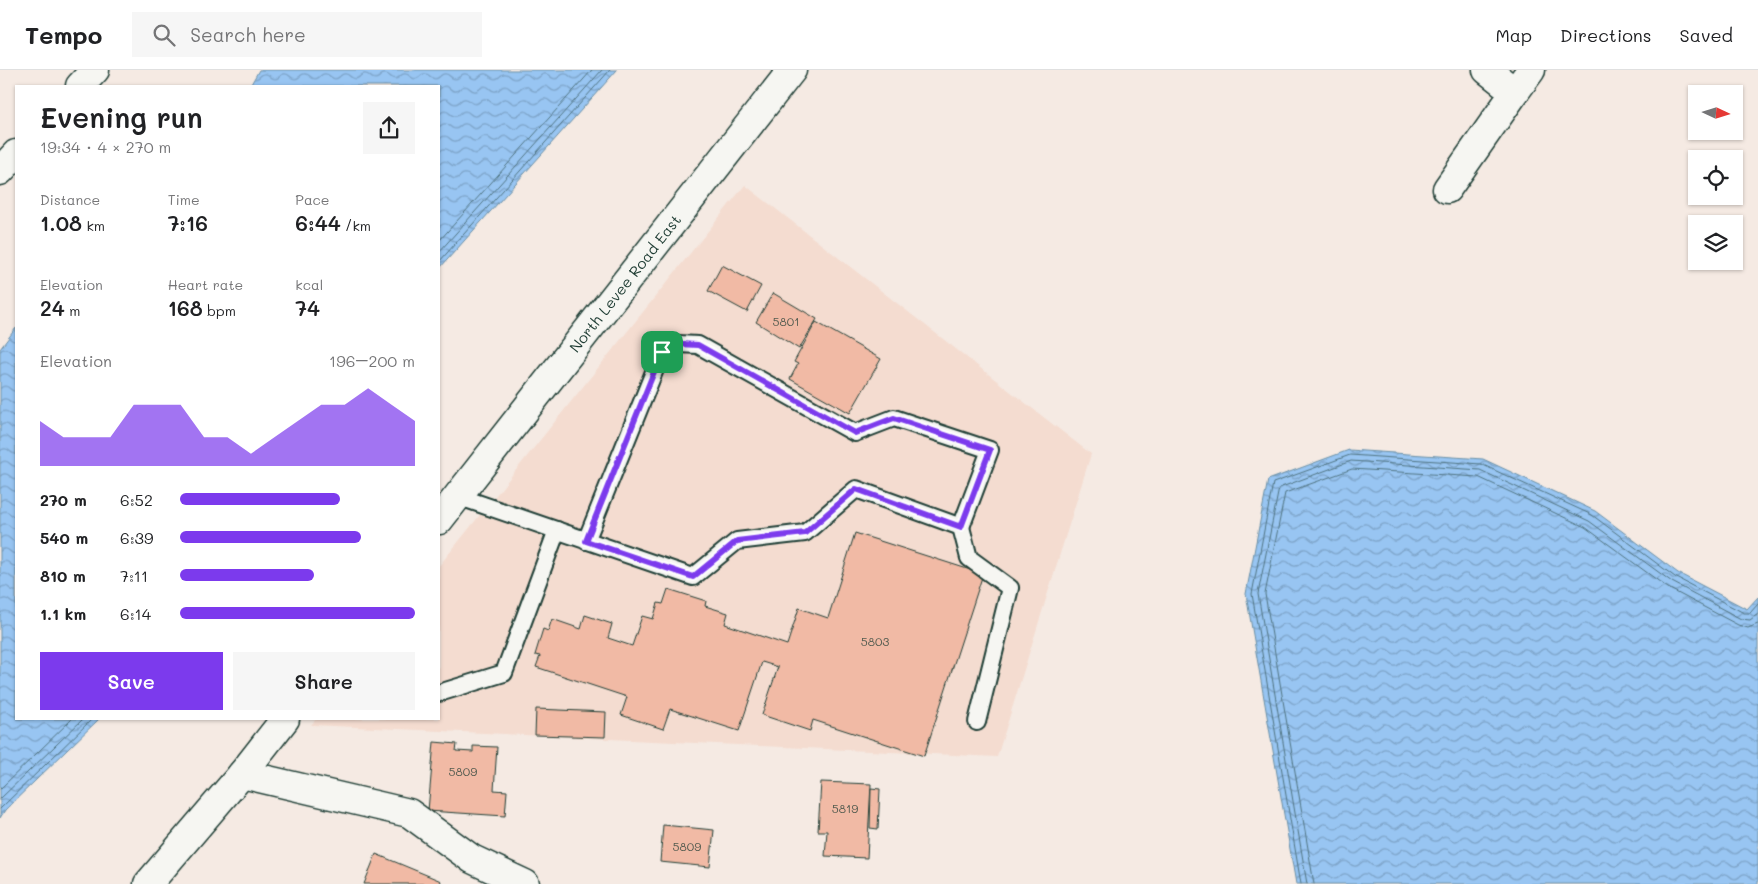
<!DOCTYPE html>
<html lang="en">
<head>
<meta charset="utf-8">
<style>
  body { margin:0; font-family:Mali,sans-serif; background:#f6f6f6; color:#202124; height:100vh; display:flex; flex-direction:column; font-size:19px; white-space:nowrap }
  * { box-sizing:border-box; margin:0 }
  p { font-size:16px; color:#757577 }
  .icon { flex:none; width:28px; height:28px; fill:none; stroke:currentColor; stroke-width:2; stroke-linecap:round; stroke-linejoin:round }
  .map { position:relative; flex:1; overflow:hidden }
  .drawer { position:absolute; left:15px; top:15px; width:425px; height:635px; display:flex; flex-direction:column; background:#fff; border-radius:0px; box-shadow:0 1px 4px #0004 }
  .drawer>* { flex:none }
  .needle { width:32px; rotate:94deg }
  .buttons { position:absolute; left:1688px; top:15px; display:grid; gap:10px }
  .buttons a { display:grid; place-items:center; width:55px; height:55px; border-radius:0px; background:#fff; box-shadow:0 1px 4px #0004; font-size:25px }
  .pin { position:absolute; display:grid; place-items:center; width:42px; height:42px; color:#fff; margin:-21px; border-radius:10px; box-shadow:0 2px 8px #0006 }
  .round { display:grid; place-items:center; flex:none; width:52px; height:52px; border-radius:0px; background:#f6f6f6 }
  .head { display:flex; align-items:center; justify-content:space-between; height:85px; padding:0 25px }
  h1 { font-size:28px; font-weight:600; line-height:38px }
  .metrics { display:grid; grid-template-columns:repeat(3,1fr); gap:8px; height:85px; padding:5px 25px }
  .metrics div { display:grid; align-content:center }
  .metrics b { font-size:21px; font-weight:600 }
  .metrics small { font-size:14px; font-weight:400 }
  .metrics p { font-size:14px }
  .chart { height:140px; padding:10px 25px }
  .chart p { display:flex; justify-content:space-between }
  .chart svg { width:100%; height:90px; margin-top:5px; fill:#7c3aed; opacity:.7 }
  .cta { display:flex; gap:10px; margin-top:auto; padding:10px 25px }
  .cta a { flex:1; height:58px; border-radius:0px; background:#7c3aed; color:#fff; font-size:20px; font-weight:600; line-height:58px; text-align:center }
  .cta a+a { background:#f6f6f6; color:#202124 }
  ul { padding:0 25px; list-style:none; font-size:16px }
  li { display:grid; grid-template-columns:80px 60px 1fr; align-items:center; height:38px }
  li i { height:12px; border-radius:6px; background:#7c3aed }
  header { display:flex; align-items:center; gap:30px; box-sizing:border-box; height:70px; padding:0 25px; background:#fff; border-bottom:1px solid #e0e0e0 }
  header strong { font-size:24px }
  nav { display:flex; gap:28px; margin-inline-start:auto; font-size:18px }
  .search { width:350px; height:45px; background:#f6f6f6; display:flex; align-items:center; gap:12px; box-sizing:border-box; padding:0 18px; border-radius:0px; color:#757577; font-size:19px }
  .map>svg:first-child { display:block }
</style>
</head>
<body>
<header>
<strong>Tempo</strong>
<div class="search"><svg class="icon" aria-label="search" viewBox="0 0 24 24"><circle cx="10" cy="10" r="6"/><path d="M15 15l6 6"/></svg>Search here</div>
<nav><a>Map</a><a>Directions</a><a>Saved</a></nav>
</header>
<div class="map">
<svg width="1758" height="814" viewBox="0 0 1758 814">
  <defs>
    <pattern id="water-waves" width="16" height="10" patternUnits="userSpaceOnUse" patternTransform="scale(1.25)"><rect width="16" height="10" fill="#98c5f2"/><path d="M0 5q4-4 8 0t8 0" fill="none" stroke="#7ba1c5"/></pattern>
  </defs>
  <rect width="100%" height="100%" fill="#f5eae3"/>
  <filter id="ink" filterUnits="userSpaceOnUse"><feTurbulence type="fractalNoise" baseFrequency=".02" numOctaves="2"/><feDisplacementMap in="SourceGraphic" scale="10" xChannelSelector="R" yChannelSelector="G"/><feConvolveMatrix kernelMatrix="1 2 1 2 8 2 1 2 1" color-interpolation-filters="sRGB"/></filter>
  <g filter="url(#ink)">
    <path fill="#f4dcd0" d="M745,115L1091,384L997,687L311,655L316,649H439V496Z"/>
    <g fill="url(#water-waves)" stroke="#688fa6">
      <path d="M259,0H617L439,199V16H250Z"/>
      <path d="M16,258V649H99L5,740L0,748V279Z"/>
      <path d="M1349,380L1483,389L1595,441L1678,503L1747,539L1758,527V814H1296L1246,524L1268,410Z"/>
    </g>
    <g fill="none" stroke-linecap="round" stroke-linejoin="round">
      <g stroke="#4f7380" stroke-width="1">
        <path d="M439,171L592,0"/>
        <path d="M439,182L602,0"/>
        <path d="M439,192L610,0"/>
        <path d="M0,719L72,649"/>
        <path d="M0,729L83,649"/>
        <path d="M0,739L92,649"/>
        <path d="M1301,814L1252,524L1273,413L1350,385L1481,394L1592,445L1675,507L1744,543H1750L1758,534"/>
        <path d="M1307,814L1258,524L1279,418L1351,391L1480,400L1589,451L1672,512L1741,549L1750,550L1758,544"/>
        <path d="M1314,814L1265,524L1285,423L1352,399L1478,407L1585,457L1668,518L1738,555L1748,558L1758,554"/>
      </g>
    </g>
    <g fill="#f1baa5" stroke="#1f3d34">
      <path d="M722,195L761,216L747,242L708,221Z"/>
      <path d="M773,223L817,249L799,279L756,252Z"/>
      <path d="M816,252L881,289L850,343L790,309L798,294L794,292Z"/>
      <path d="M855,463L983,504L924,686L813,650L810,661L762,645L778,597L762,592L739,661L670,639L663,659L621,645L627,627L536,597L540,586L535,585L543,559L548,561L552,549L581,559L585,545L612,554L608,568L632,576L642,546L653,549L658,533L663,534L668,519L706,531L705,536L728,543L725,554L787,575L799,538L828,548Z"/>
      <path d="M536,639L606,642L605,667L535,665Z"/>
      <path d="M434,672L457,674L456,681L473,682V676L497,677L494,720L507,721L505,746L428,741Z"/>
      <path d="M821,712L871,714L867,788L825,786L827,761H818Z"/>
      <path d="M871,718L880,719L878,759L870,758Z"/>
      <path d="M663,755L714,760L710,797L660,792Z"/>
      <path d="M376,784L441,811L440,814H364Z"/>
    </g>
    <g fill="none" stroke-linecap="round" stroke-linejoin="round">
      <g stroke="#1f3d34" stroke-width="20">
        <g id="lane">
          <path d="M457,426L693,507L737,471L805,463L856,419L961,457L990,380L894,348L855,363L698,275L678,274L662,282L586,471"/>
          <path d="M961,457L969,488L1010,518L977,652"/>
          <path d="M439,623L504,603L557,460"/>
        </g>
      </g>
      <g stroke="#1f3d34" stroke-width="31">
        <g id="street">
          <path d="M1487,0L1515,22L1531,0"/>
          <path d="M1447,119L1515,22"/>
          <path d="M242,704L409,743L472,789L525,814"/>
        </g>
      </g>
      <g stroke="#1f3d34" stroke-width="31">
        <g id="secondary">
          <path id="s1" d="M439,450L792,0"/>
          <path d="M148,814L242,704L285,649"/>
        </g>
      </g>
      <g stroke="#1f3d34" stroke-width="31">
        <g id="primary">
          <path d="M80,16L95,0"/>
          <path d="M0,101L16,84"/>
        </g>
      </g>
      <use href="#lane" stroke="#f6f6f2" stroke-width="16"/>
      <use href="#street" stroke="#f6f6f2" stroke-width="28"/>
      <use href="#secondary" stroke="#f6f6f2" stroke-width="28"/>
      <use href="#primary" stroke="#f6f6f2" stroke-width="28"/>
    </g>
  </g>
  <g fill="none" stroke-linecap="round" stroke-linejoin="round" filter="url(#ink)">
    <g stroke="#fff" stroke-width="10">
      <path id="route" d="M678,274L698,275L855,363L894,348L990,380L961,457L856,419L805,463L737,471L693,507L586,471L662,282Z"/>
    </g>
    <use href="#route" stroke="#7c3aed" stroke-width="6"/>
  </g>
  <g text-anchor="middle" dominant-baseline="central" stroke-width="4.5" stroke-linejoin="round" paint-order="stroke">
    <g font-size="12" fill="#545c50">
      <text x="786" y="251">5801</text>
      <text x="875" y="571">5803</text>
      <text x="463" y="701">5809</text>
      <text x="845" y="738">5819</text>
      <text x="687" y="776">5809</text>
    </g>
    <g font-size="15" fill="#1f3d34" stroke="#f6f6f2">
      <text stroke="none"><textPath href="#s1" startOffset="301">North Levee Road East</textPath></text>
    </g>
  </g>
</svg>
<div class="buttons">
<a><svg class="needle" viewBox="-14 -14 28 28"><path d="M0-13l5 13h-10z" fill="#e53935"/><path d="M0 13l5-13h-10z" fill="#757577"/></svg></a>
<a><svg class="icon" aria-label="locate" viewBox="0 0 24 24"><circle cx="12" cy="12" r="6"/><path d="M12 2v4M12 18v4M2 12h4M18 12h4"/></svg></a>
<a><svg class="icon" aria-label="layers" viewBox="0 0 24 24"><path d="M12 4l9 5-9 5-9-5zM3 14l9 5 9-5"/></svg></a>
</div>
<div class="pin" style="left:662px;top:282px;background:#1e9e55"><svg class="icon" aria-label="arrive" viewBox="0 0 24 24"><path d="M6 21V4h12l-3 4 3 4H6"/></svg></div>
<section class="drawer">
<div class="head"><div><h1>Evening run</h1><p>19:34 · 4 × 270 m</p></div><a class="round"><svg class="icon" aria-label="share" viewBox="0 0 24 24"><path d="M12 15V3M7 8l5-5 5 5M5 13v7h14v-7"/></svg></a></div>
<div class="metrics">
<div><p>Distance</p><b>1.08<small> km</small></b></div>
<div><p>Time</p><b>7:16</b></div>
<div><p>Pace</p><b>6:44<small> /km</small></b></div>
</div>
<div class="metrics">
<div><p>Elevation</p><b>24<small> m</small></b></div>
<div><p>Heart rate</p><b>168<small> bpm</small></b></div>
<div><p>kcal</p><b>74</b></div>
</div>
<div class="chart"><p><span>Elevation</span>196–200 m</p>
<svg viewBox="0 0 160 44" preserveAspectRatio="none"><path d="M0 44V22L10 30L20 30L30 30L40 14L50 14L60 14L70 30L80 30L90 38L100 30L110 22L120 14L130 14L140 6L150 14L160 22V44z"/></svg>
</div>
<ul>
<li><b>270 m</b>6:52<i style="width:68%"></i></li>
<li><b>540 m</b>6:39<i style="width:77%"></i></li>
<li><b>810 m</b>7:11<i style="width:57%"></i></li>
<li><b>1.1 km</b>6:14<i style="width:100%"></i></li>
</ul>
<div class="cta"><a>Save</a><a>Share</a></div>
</section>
</div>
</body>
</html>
